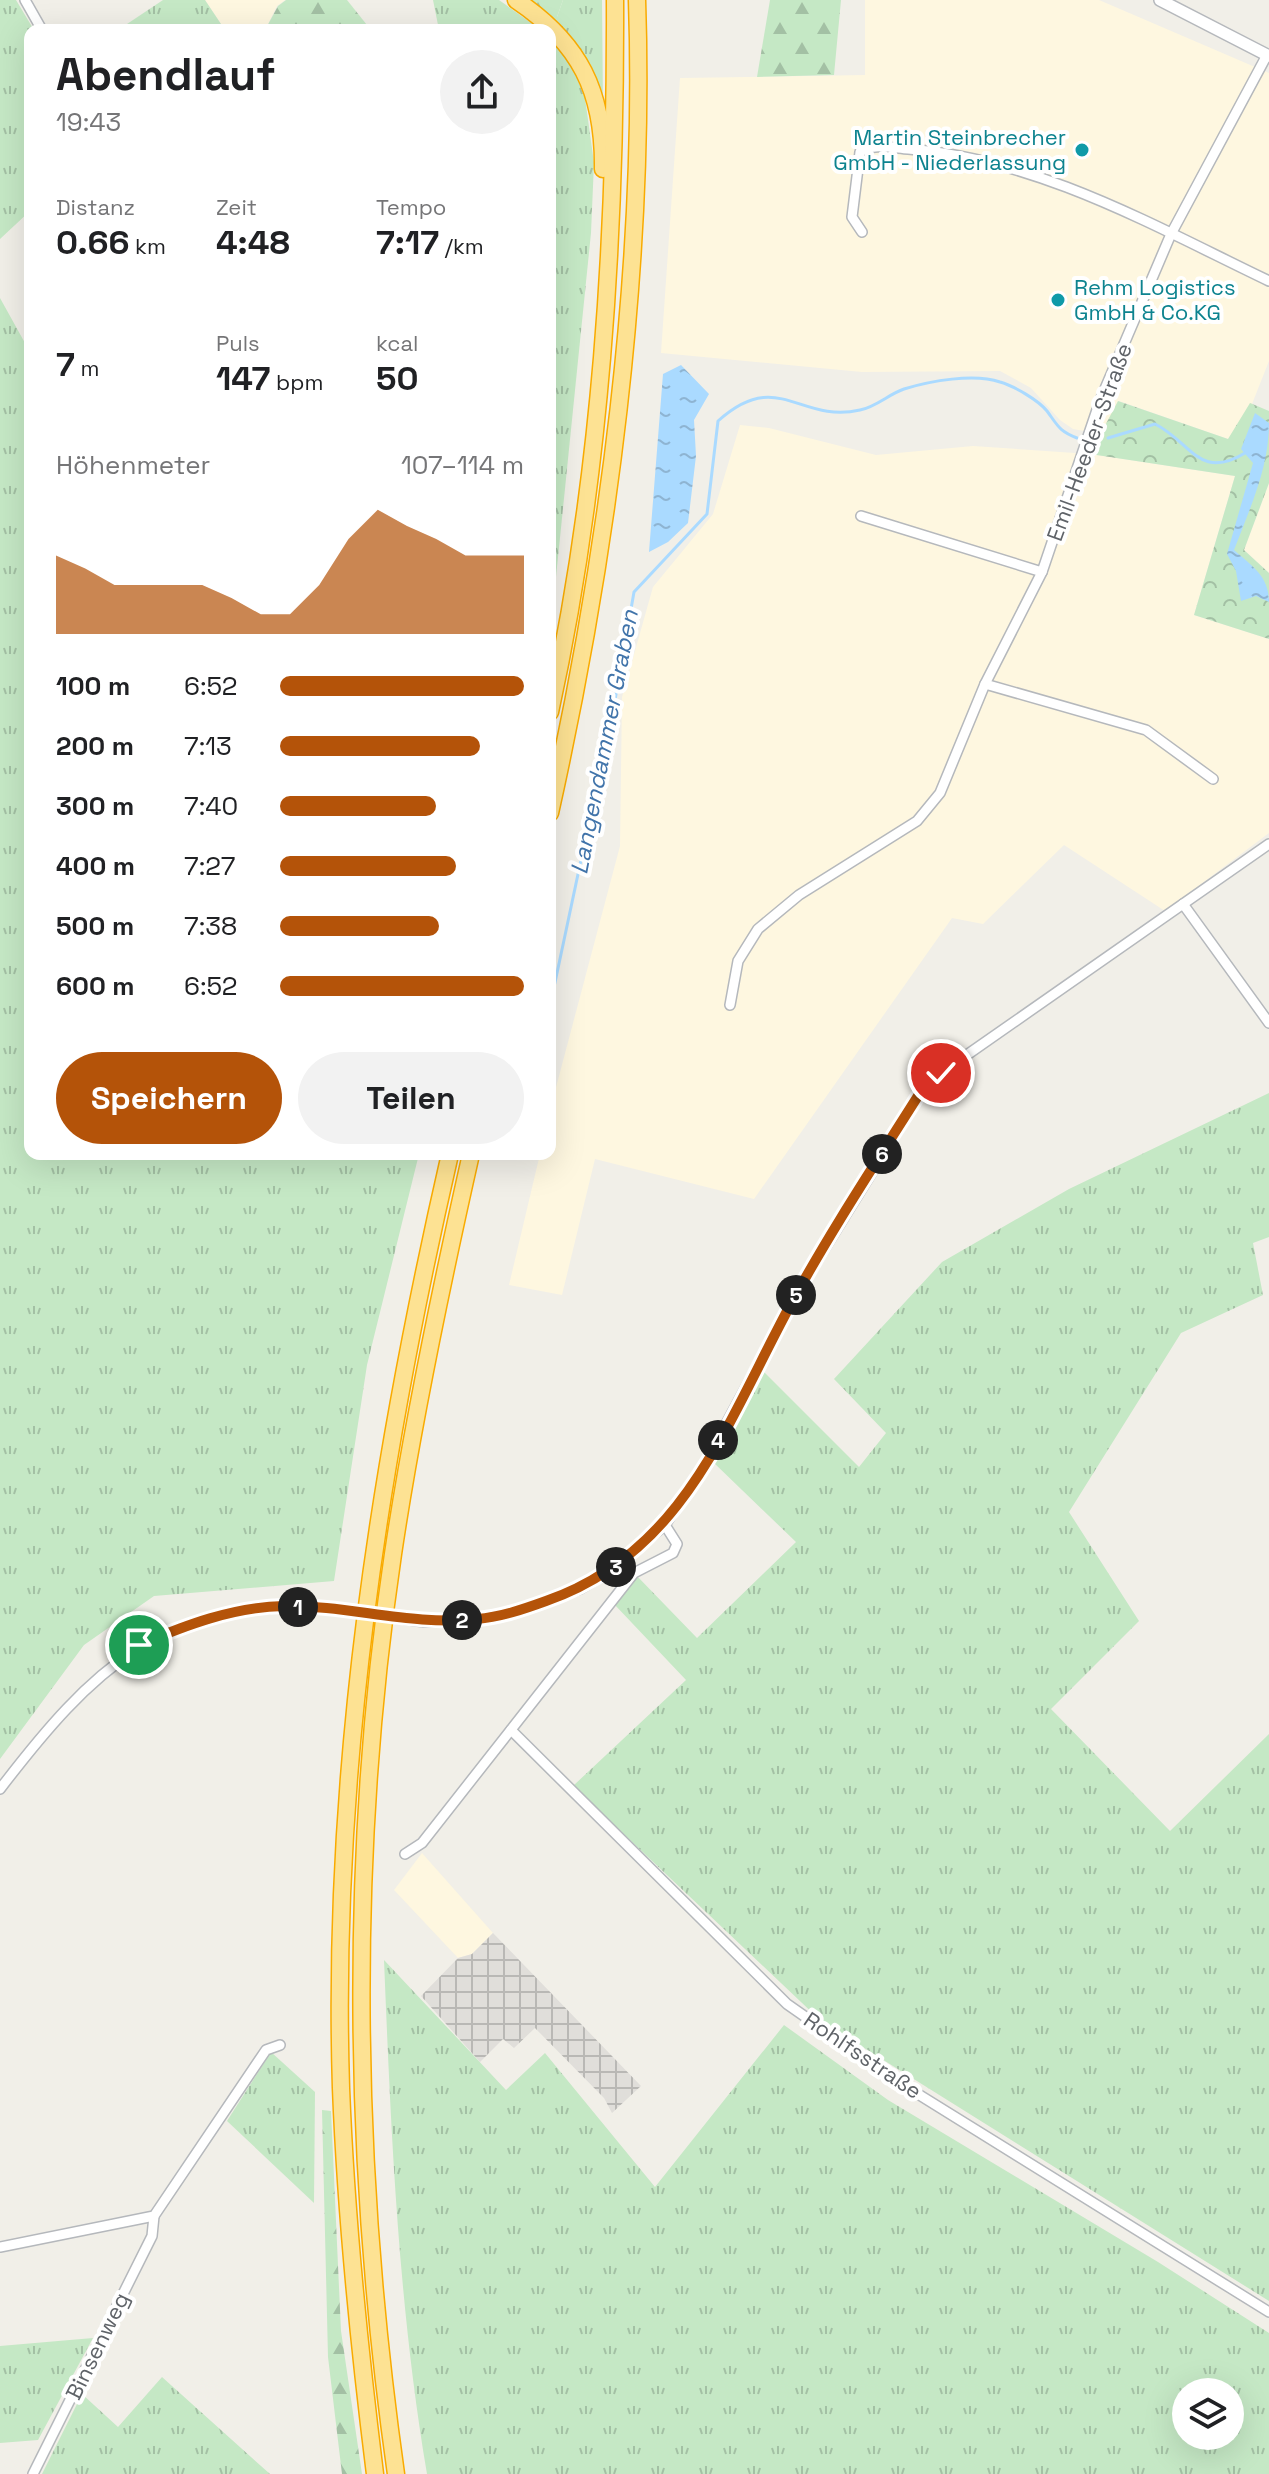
<!DOCTYPE html>
<html lang="de">
<head>
<meta charset="utf-8">
<style>
  body { margin:0; font-family:"Space Grotesk",sans-serif; background:#f2f2f2; color:#202124; height:100vh; display:flex; flex-direction:column; font-size:30px; white-space:nowrap }
  * { box-sizing:border-box; margin:0 }
  p { font-size:26px; color:#757577 }
  .icon { flex:none; width:44px; height:44px; fill:none; stroke:currentColor; stroke-width:2; stroke-linecap:round; stroke-linejoin:round }
  .map { position:relative; flex:1; overflow:hidden }
  .sheet { position:absolute; left:24px; top:24px; width:532px; height:1136px; display:flex; flex-direction:column; background:#fff; border-radius:16px; box-shadow:0 8px 32px #0002 }
  .sheet>* { flex:none }
  .fabs { position:absolute; left:1172px; top:2378px; display:grid; gap:16px }
  .fabs a { display:grid; place-items:center; width:72px; height:72px; border-radius:50%; background:#fff; box-shadow:0 8px 32px #0002; font-size:40px }
  .pin { position:absolute; display:grid; place-items:center; width:68px; height:68px; color:#fff; margin:-34px; border:4px solid #fff; border-radius:50%; box-shadow:0 2px 8px #0007 }
  .km { position:absolute; width:40px; height:40px; margin:-20px; border-radius:50%; background:#222; color:#fff; font-size:22px; line-height:40px; text-align:center }
  .round { display:grid; place-items:center; flex:none; width:84px; height:84px; border-radius:42px; background:#f2f2f2 }
  .head { display:flex; align-items:center; justify-content:space-between; height:136px; padding:0 32px }
  h1 { font-size:44px; font-weight:600; line-height:60px }
  .figures { display:grid; grid-template-columns:repeat(3,1fr); gap:12px; height:136px; padding:8px 32px }
  .figures div { display:grid; align-content:center }
  .figures b { font-size:34px; font-weight:600 }
  .figures small { font-size:22px; font-weight:400 }
  .figures p { font-size:22px }
  .chart { height:224px; padding:16px 32px }
  .chart p { display:flex; justify-content:space-between }
  .chart svg { width:100%; height:144px; margin-top:8px; fill:#b45309; opacity:.7 }
  .button { display:flex; gap:16px; margin-top:auto; padding:16px 32px }
  .button a { flex:1; height:92px; border-radius:48px; background:#b45309; color:#fff; font-size:32px; font-weight:600; line-height:92px; text-align:center }
  .button a+a { background:#f2f2f2; color:#202124 }
  ul { padding:0 32px; list-style:none; font-size:26px }
  li { display:grid; grid-template-columns:128px 96px 1fr; align-items:center; height:60px }
  li i { height:20px; border-radius:10px; background:#b45309 }
  .map>svg:first-child { display:block }
</style>
</head>
<body>
<div class="map">
<svg width="1269" height="2474" viewBox="0 0 1269 2474">
  <defs>
    <pattern id="industrial-grid" width="8" height="8" patternUnits="userSpaceOnUse" patternTransform="scale(2)"><rect width="8" height="8" fill="#e0deda"/><path d="M0 4h8M4 0v8" fill="none" stroke="#b9b8b5"/></pattern>
    <pattern id="grass-tufts" width="24" height="20" patternUnits="userSpaceOnUse" patternTransform="scale(2)"><rect width="24" height="20" fill="#c5e8c5"/><path d="M3 7l-1-3M5 7V3M7 7l1-3M15 17l-1-3M17 17v-4M19 17l1-3" fill="none" stroke="#a3c0a4"/></pattern>
    <pattern id="forest-firs" width="22" height="20" patternUnits="userSpaceOnUse" patternTransform="scale(2)"><rect width="22" height="20" fill="#c5e8c5"/><path d="M5 1l3.5 6h-7zM16 11l3.5 6h-7z" fill="#a3c0a4"/></pattern>
    <pattern id="park-crowns" width="20" height="18" patternUnits="userSpaceOnUse" patternTransform="scale(2)"><rect width="20" height="18" fill="#c5e8c5"/><path d="M2 6a3 3 0 1 1 6 0M12 15a3 3 0 1 1 6 0" fill="none" stroke="#a3c0a4"/></pattern>
    <pattern id="water-ripples" width="26" height="14" patternUnits="userSpaceOnUse" patternTransform="scale(2)"><rect width="26" height="14" fill="#aadaff"/><path d="M2 4q2-2 4 0t4 0M15 11q2-2 4 0t4 0" fill="none" stroke="#8eb4d2"/></pattern>
  </defs>
  <rect width="100%" height="100%" fill="#f1efe8"/>
  <g fill="#fef7e0">
    <path d="M205,0H285L277,6L265,30H225Z"/>
    <path d="M865,0H1099L1269,73V361L1252,404L1228,439L1119,401L1101,434L1073,429L1060,420L1031,388L1000,371L862,372L661,353L680,78L865,75Z"/>
    <path d="M740,425L769,428L876,455L973,446L1090,454L1235,476L1194,615L1269,639V833L1165,911L1064,845L983,924L952,918L754,1199L595,1159L562,1295L509,1285L540,1154H550V1110L620,846L622,697L653,587L713,514Z"/>
    <path d="M1269,483V573L1244,550Z"/>
    <path d="M422,1853L493,1933L472,1954L458,1958L394,1890Z"/>
  </g>
  <path fill="url(#industrial-grid)" d="M493,1933L641,2086L612,2113L604,2098L535,2028L514,2048L503,2039L480,2062L421,1996L458,1958L472,1954Z"/>
  <g fill="url(#grass-tufts)" fill-rule="evenodd">
    <path d="M0,0H16L34,30H30V211L0,239Z"/>
    <path d="M163,0H205L225,30H118Z"/>
    <path d="M433,0H499L541,30H439Z"/>
    <path d="M563,0H602L603,107L545,17H557Z"/>
    <path d="M550,38L573,68L585,98L594,163L591,233L550,636Z"/>
    <path d="M0,298L30,352V1154H419L367,1365L334,1581L154,1596L84,1645L0,1759Z"/>
    <path d="M1269,1093V1237L1253,1243L1263,1295L1181,1333L1069,1512L1139,1621L1051,1709L1170,1831L1269,1734V2301L821,2021L573,1786L686,1680L614,1604L636,1575L697,1638L796,1542L713,1462L762,1370L859,1467L886,1433L834,1379L942,1262L1069,1189Z"/>
    <path d="M384,1960L506,2090L545,2053L655,2187L784,2025L888,2100L1158,2262L1269,2333V2474H427C398,2303 391,2132 384,1960ZM1186,2392H1230V2436H1186Z"/>
    <path d="M271,2052L315,2092L314,2203L227,2121Z"/>
    <path d="M93,2338L38,2440L0,2443V2346Z"/>
    <path d="M162,2377L270,2474H42L82,2394L118,2427Z"/>
  </g>
  <g fill="url(#forest-firs)">
    <path d="M286,0H347L371,30H265L278,6Z"/>
    <path d="M522,0H563L557,17H545Z"/>
    <path d="M770,0H841L834,75L757,77Z"/>
    <path d="M322,2110L331,2111L341,2331L362,2474H342L328,2357Z"/>
  </g>
  <path fill="url(#park-crowns)" d="M1118,401L1228,439L1250,403L1269,411V483L1244,550L1269,573V639L1194,615L1235,476L1090,454Z"/>
  <g fill="url(#water-ripples)">
    <path d="M681,365L709,394L694,420L696,456L688,523L668,542L649,552L663,374Z"/>
    <path d="M1255,413L1269,423C1269,468 1250,508 1234,550C1252,566 1269,576 1269,602L1256,596L1241,601L1236,571L1227,554L1253,463L1241,449Z"/>
  </g>
  <g fill="none" stroke-linecap="round" stroke-linejoin="round">
    <g stroke="#aadaff" stroke-width="3">
      <path d="M1108,438L1155,424C1191,442 1199,481 1245,453"/>
      <path d="M550,1006L615,700L634,592L707,514L718,421C778,367 799,424 860,410C876,407 889,394 904,389C930,381 974,373 1000,382C1014,386 1038,400 1047,411C1058,426 1059,431 1077,438"/>
    </g>
    <g stroke="#b5b8bc" stroke-width="12">
      <g id="minor">
        <path d="M25,0L42,30"/>
        <path d="M862,232L852,217L860,152C873,143 893,148 908,149C1038,159 1154,226 1269,281"/>
        <path d="M861,516L1042,572"/>
        <path d="M985,684L1146,730L1213,779"/>
        <path d="M1183,904L1269,1023"/>
        <path d="M730,1005L738,961L758,929L799,895L917,821L940,793L985,684L1042,572L1101,398L1171,234L1267,55"/>
        <path d="M425,1622L493,1618L580,1589L612,1570L665,1525L705,1463L794,1298L923,1090L941,1073L1269,844"/>
        <path d="M511,1730L787,2004L897,2081L1269,2312"/>
        <path d="M0,1789C92,1669 162,1599 323,1608"/>
        <path d="M405,1854L422,1843L634,1573L673,1553L677,1544L665,1525"/>
        <path d="M0,2247L154,2216L266,2050L280,2045"/>
        <path d="M33,2474L152,2236L154,2216"/>
      </g>
    </g>
    <g stroke="#b5b8bc" stroke-width="14">
      <path id="tertiary" d="M1160,0L1269,56"/>
    </g>
    <g stroke="#f9ab00" stroke-width="19">
      <g id="motorway">
        <path d="M516,0C580,43 604,92 603,169"/>
        <path d="M550,712C601,479 616,238 615,0"/>
        <path d="M550,813C608,552 646,267 637,0"/>
        <path d="M375,2474C359,2346 346,2217 341,2088C331,1773 380,1459 450,1154"/>
        <path d="M396,2474C353,2171 348,1857 393,1554C413,1420 441,1287 471,1154"/>
      </g>
    </g>
    <use href="#minor" stroke="#fff" stroke-width="9"/>
    <use href="#tertiary" stroke="#fff" stroke-width="11"/>
    <use href="#motorway" stroke="#fde293" stroke-width="16"/>
    <g stroke="#b5b8bc" stroke-width="12" stroke-linecap="butt">
      <path id="minor-bridge" d="M323,1608L425,1622"/>
    </g>
    <use href="#minor-bridge" stroke="#fff" stroke-width="9"/>
  </g>
  <g fill="none" stroke-linecap="round" stroke-linejoin="round">
    <g stroke="#fff" stroke-width="16">
      <path id="route" d="M139,1645C186,1625 233,1607 284,1606C349,1605 411,1626 477,1619C501,1617 524,1609 546,1601C685,1553 727,1421 792,1302C830,1232 875,1164 918,1096L941,1073"/>
    </g>
    <use href="#route" stroke="#b45309" stroke-width="10"/>
  </g>
  <g fill="#0f9aa8" stroke="#fff" stroke-width="3">
    <circle cx="1082" cy="150" r="8"/>
    <circle cx="1058" cy="300" r="8"/>
  </g>
  <g text-anchor="middle" dominant-baseline="central" stroke-width="8" stroke-linejoin="round" paint-order="stroke">
    <g font-size="22" fill="#0d838f" stroke="#fff" text-anchor="end">
      <text x="1066" y="137">Martin Steinbrecher<tspan x="1066" dy="25">GmbH - Niederlassung</tspan></text>
      <text x="1074" y="287" text-anchor="start">Rehm Logistics<tspan x="1074" dy="25">GmbH &amp; Co.KG</tspan></text>
    </g>
    <g font-size="22" fill="#5f6368" stroke="#fff">
      <text transform="translate(1089 442) rotate(-70)">Emil-Heeder-Straße</text>
      <text transform="translate(863 2055) rotate(34)">Rohlfsstraße</text>
      <text transform="translate(97 2346) rotate(-64)">Binsenweg</text>
    </g>
    <g font-size="24" font-style="italic" fill="#4174aa" stroke="#fff">
      <text transform="translate(604 742) rotate(-79)">Langendammer Graben</text>
    </g>
  </g>
</svg>
<div class="fabs">
<a><svg class="icon" aria-label="layers" viewBox="0 0 24 24"><path d="M12 4l9 5-9 5-9-5zM3 14l9 5 9-5"/></svg></a>
</div>
<div class="pin" style="left:139px;top:1645px;background:#1e9e55"><svg class="icon" aria-label="arrive" viewBox="0 0 24 24"><path d="M6 21V4h12l-3 4 3 4H6"/></svg></div>
<div class="pin" style="left:941px;top:1073px;background:#d93025"><svg class="icon" aria-label="check" viewBox="0 0 24 24"><path d="M5 12l5 5 9-10"/></svg></div>
<b class="km" style="left:298px;top:1607px">1</b>
<b class="km" style="left:462px;top:1620px">2</b>
<b class="km" style="left:616px;top:1567px">3</b>
<b class="km" style="left:718px;top:1440px">4</b>
<b class="km" style="left:796px;top:1295px">5</b>
<b class="km" style="left:882px;top:1154px">6</b>
<section class="sheet">
<div class="head"><div><h1>Abendlauf</h1><p>19:43</p></div><a class="round"><svg class="icon" aria-label="share" viewBox="0 0 24 24"><path d="M12 15V3M7 8l5-5 5 5M5 13v7h14v-7"/></svg></a></div>
<div class="figures">
<div><p>Distanz</p><b>0.66<small> km</small></b></div>
<div><p>Zeit</p><b>4:48</b></div>
<div><p>Tempo</p><b>7:17<small> /km</small></b></div>
</div>
<div class="figures">
<div><b>7<small> m</small></b></div>
<div><p>Puls</p><b>147<small> bpm</small></b></div>
<div><p>kcal</p><b>50</b></div>
</div>
<div class="chart"><p><span>Höhenmeter</span>107–114 m</p>
<svg viewBox="0 0 160 44" preserveAspectRatio="none"><path d="M0 44V20L10 24L20 29L30 29L40 29L50 29L60 33L70 38L80 38L90 29L100 15L110 6L120 11L130 15L140 20L150 20L160 20V44z"/></svg>
</div>
<ul>
<li><b>100 m</b>6:52<i style="width:100%"></i></li>
<li><b>200 m</b>7:13<i style="width:82%"></i></li>
<li><b>300 m</b>7:40<i style="width:64%"></i></li>
<li><b>400 m</b>7:27<i style="width:72%"></i></li>
<li><b>500 m</b>7:38<i style="width:65%"></i></li>
<li><b>600 m</b>6:52<i style="width:100%"></i></li>
</ul>
<div class="button"><a>Speichern</a><a>Teilen</a></div>
</section>
</div>
</body>
</html>
